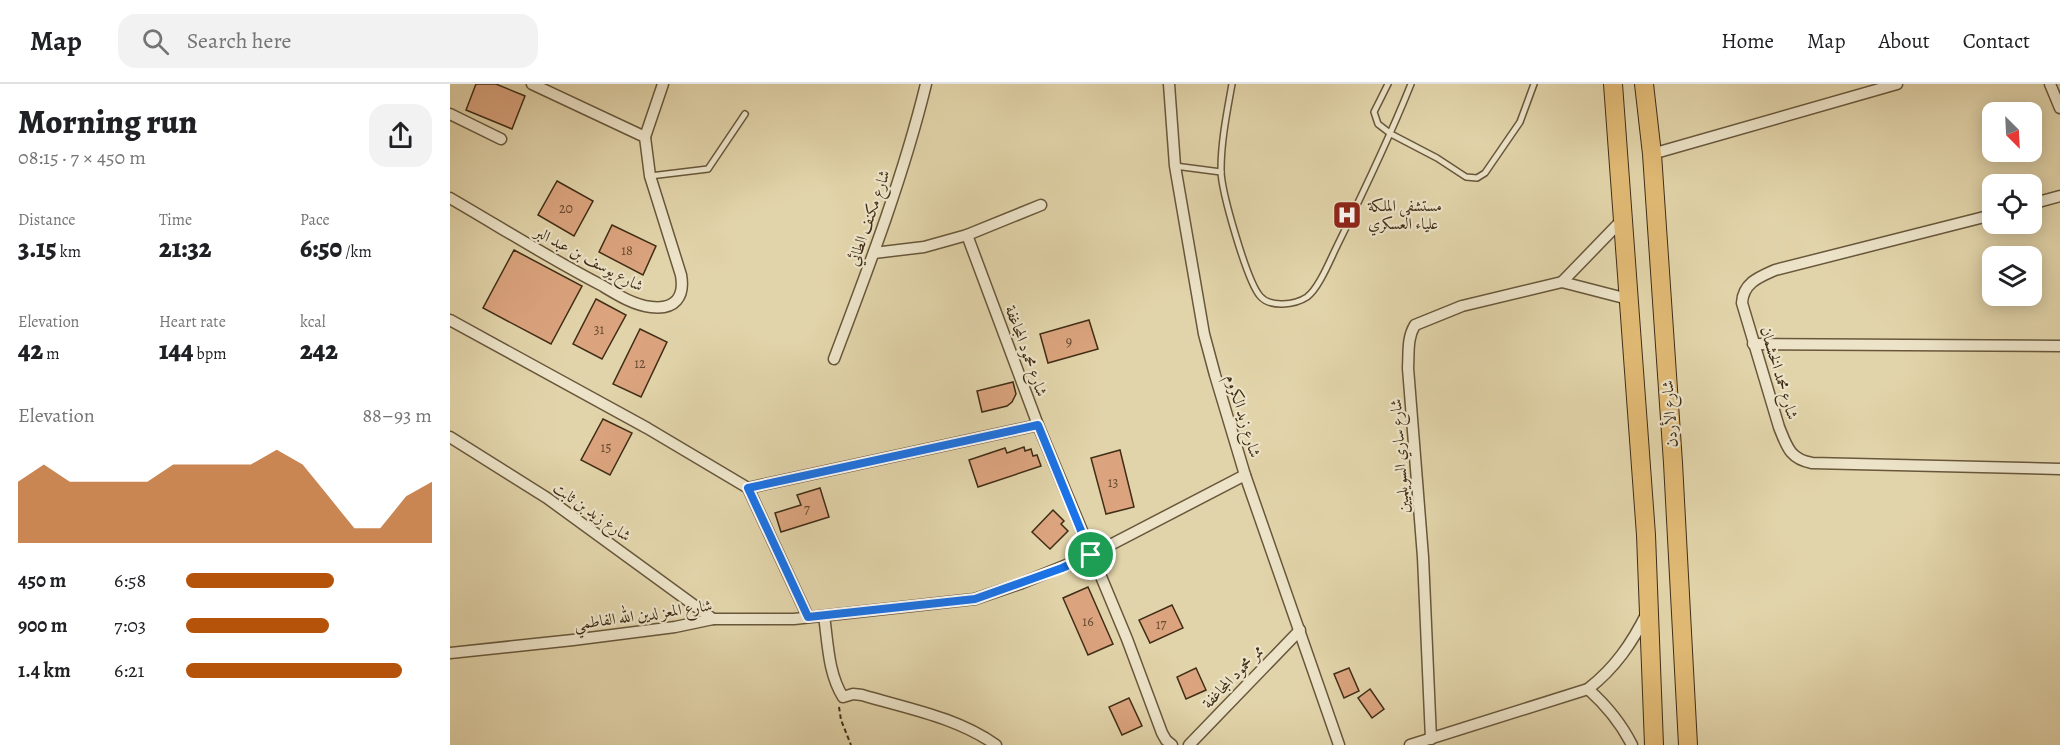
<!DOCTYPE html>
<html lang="en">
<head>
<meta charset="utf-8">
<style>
  body { margin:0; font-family:Alegreya,Amiri,serif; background:#f2f2f2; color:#202124; height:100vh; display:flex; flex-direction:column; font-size:22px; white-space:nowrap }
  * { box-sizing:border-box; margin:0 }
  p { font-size:20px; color:#757577 }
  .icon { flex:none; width:33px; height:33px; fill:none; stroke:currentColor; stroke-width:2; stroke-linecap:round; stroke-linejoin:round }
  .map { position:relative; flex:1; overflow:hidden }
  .drawer { display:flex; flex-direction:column; background:#fff; width:450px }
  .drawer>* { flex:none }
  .needle { width:39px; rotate:156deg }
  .fabs { position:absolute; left:1532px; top:18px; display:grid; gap:12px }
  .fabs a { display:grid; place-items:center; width:60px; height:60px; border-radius:12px; background:#fff; box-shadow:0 3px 15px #0003; font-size:30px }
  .pin { position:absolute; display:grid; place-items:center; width:51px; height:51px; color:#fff; margin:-26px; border:3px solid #fff; border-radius:50%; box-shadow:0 2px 6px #0007 }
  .round { display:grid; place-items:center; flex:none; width:63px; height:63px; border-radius:18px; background:#f2f2f2 }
  .head { display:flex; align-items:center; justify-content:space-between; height:102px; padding:0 18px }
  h1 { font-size:33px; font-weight:800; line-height:45px }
  .metrics { display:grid; grid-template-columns:repeat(3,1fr); gap:9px; height:102px; padding:6px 18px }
  .metrics div { display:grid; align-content:center }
  .metrics b { font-size:26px; font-weight:800 }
  .metrics small { font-size:16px; font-weight:400 }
  .metrics p { font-size:16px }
  .chart { height:168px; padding:12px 18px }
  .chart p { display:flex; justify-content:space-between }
  .chart svg { width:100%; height:108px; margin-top:6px; fill:#b45309; opacity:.7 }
  ul { padding:0 18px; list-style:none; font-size:20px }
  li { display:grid; grid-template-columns:96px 72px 1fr; align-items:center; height:45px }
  li i { height:15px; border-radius:8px; background:#b45309 }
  header { display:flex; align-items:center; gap:36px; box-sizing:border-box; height:84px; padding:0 30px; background:#fff; border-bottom:2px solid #e0e0e0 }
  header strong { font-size:28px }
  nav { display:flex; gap:33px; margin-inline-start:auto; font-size:21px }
  .search { width:420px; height:54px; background:#f2f2f2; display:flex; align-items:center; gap:15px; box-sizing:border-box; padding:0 21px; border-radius:18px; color:#757577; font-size:22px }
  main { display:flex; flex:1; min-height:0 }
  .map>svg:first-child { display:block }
</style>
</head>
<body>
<header>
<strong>Map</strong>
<div class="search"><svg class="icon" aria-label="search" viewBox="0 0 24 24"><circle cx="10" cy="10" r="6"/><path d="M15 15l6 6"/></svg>Search here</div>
<nav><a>Home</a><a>Map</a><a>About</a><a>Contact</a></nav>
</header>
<main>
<section class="drawer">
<div class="head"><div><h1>Morning run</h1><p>08:15 · 7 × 450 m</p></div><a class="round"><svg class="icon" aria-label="share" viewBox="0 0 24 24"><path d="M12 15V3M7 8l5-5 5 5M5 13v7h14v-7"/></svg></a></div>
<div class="metrics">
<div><p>Distance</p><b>3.15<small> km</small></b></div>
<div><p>Time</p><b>21:32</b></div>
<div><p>Pace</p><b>6:50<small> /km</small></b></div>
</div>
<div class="metrics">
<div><p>Elevation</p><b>42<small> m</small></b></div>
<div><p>Heart rate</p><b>144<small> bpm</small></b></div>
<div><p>kcal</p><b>242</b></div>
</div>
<div class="chart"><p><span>Elevation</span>88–93 m</p>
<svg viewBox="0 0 160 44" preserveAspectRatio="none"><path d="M0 44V19L10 12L20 19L30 19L40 19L50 19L60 12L70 12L80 12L90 12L100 6L110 12L120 25L130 38L140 38L150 25L160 19V44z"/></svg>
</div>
<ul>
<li><b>450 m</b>6:58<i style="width:60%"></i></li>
<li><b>900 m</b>7:03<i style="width:58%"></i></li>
<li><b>1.4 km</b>6:21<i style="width:88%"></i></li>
</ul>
</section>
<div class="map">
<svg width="1610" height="661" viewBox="0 0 1610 661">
  <rect width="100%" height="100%" fill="#e2d4aa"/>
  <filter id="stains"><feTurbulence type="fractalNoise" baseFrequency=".00333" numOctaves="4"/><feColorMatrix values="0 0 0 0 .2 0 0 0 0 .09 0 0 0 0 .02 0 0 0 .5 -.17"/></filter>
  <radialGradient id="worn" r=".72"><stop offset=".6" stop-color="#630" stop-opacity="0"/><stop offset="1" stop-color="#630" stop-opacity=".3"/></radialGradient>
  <g fill="#dba47e" stroke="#402d16" stroke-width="1.5">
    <path d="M26,0H46L75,12L62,45L16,26Z"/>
    <path d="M107,97L143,117L124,152L88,131Z"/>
    <path d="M162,141L206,162L193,191L149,168Z"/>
    <path d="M64,166L132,202L101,260L33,224Z"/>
    <path d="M146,215L176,231L152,275L123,260Z"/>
    <path d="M639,236L648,265L598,279L590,250Z"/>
    <path d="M190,245L217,258L191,313L163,300Z"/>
    <path d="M563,298L566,310L562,318L557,322L532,328L527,307Z"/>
    <path d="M153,335L182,349L160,391L131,376Z"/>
    <path d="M574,363L575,367L581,365L583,372L587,371L591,382L528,403L519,376L555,364L557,369Z"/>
    <path d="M670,366L684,423L656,430L641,374Z"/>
    <path d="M370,404L379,433L331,448L325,429L351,421L347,411Z"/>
    <path d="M603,426L614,437L611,440L618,447L600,465L582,448Z"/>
    <path d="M638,503L663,560L638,571L613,514Z"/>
    <path d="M722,521L733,544L700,559L689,536Z"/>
    <path d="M746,584L756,606L736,615L727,593Z"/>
    <path d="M899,584L909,607L894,614L884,590Z"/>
    <path d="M920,605L934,625L922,634L908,614Z"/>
    <path d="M679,614L692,642L672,651L659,623Z"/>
  </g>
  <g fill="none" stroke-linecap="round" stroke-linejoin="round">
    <g stroke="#68573b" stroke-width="8">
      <g id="service">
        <path d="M782,0C777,28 771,57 771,86C771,107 797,197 810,212C820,224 845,221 857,213C869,204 880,176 887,162C913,109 939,55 961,0"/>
        <path d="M938,0L924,28L928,40L941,50L987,74L1016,93L1027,94L1035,89L1070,38L1084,0"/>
        <path d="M725,82L771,88"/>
        <path d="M200,92L258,85L295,30"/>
      </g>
    </g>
    <g stroke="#68573b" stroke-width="13">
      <g id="minor">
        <path d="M82,0L195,53"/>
        <path d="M719,0L725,82L754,250L765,291L795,391L889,661"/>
        <path d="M1600,0L1610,24"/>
        <path d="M0,30L51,55"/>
        <path d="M1202,70L1447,0"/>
        <path d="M0,114C50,143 99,174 151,201C166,210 183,221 201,223C225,226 235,213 231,191L200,92L195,53L213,0"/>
        <path d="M1581,120L1610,112"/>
        <path d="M1542,131L1325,186C1309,193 1293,199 1292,219L1329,343C1337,363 1340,375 1362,379L1610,385"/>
        <path d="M517,151L591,121"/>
        <path d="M424,169L474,163L517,151L588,341L677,555L712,649L716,656L722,661"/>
        <path d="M1112,198L1173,135"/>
        <path d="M0,236L197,344L298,404L358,533"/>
        <path d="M1303,260L1610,262"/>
        <path d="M384,275C418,185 453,94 476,0"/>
        <path d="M0,353L97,414L263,535"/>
        <path d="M298,404L588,341"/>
        <path d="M374,532C378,559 378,589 393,613L403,610L412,611C459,625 506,633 546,661"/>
        <path d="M0,569L123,556L225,543L263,535H344L525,515L572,499L641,471L795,391"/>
        <path d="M1138,605C1157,622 1171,639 1182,661"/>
        <path d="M981,655L973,473L958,284C959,268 957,254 965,241L1012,222L1112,198L1178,215"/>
        <path d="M739,661L850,546"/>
        <path d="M960,661L1138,605C1165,584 1182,559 1197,529"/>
      </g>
    </g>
    <g stroke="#402d16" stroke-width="20">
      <g id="trunk">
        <path d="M1163,0L1196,451L1204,661"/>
        <path d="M1194,0L1202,70L1223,379L1238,661"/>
      </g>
    </g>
    <path stroke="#402d16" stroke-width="2" stroke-dasharray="4.5 3" stroke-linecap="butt" d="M389,623L391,636L401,661"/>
    <use href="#service" stroke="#ece3c8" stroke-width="5"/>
    <use href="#minor" stroke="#ece3c8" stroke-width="10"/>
    <use href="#trunk" stroke="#e1ba75" stroke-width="18"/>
  </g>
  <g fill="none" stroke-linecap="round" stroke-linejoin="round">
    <g stroke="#fff" stroke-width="12">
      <path id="route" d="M588,341L641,471L612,484L525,515L358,533L298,404Z"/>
    </g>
    <use href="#route" stroke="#1a73e8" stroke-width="8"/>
  </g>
  <defs>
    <g id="hospital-square" transform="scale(1.5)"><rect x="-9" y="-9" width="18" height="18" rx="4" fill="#8f2418" stroke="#ece3c8"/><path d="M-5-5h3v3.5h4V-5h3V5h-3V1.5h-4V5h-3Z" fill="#fff"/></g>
  </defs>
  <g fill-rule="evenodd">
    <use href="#hospital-square" x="897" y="131"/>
  </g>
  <g text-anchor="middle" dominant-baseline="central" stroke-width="4.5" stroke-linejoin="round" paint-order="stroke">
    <g font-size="14" fill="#674b30">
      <text x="116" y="124">20</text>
      <text x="177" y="166">18</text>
      <text x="149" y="245">31</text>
      <text x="619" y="257">9</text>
      <text x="190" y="279">12</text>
      <text x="156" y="363">15</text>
      <text x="663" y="398">13</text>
      <text x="357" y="425">7</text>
      <text x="638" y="537">16</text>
      <text x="711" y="540">17</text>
    </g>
    <g font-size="16" fill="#402d16" stroke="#ece3c8" text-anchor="start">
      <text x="918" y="122">مستشفى الملكة<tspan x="918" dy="18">علياء العسكري</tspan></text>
    </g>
    <g font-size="16" fill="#402d16" stroke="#ece3c8">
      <text transform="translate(419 134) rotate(-71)">شارع مكنف الطائي</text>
      <text transform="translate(139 175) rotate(28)">شارع يوسف بن عبد البر</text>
      <text transform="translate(576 267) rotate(70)">شارع محمود المجاغفة</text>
      <text transform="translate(1329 289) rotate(73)">شارع محمد الخشمان</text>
      <text transform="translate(1220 330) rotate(-94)">شارع الأردن</text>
      <text transform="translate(793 332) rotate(73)">شارع زيد الكروم</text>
      <text transform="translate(950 372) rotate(-94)">شارع ساري السويلميين</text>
      <text transform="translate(142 428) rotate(35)">شارع زيد بن ثابت</text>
      <text transform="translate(193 531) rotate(-8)">شارع المعز لدين الله الفاطمي</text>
      <text transform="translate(783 593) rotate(-46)">ممر محمود المجاغفة</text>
    </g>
  </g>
  <rect width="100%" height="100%" filter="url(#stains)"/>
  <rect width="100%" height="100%" fill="url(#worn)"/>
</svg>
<div class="fabs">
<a><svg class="needle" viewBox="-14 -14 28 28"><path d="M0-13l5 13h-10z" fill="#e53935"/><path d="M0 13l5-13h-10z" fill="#757577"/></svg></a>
<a><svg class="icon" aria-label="locate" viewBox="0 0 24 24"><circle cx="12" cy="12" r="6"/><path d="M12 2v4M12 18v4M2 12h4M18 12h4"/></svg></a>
<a><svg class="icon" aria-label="layers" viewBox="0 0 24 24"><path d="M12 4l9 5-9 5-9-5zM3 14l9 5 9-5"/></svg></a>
</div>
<div class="pin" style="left:641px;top:471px;background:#1e9e55"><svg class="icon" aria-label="arrive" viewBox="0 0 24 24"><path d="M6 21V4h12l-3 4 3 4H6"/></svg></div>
</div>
</main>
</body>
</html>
